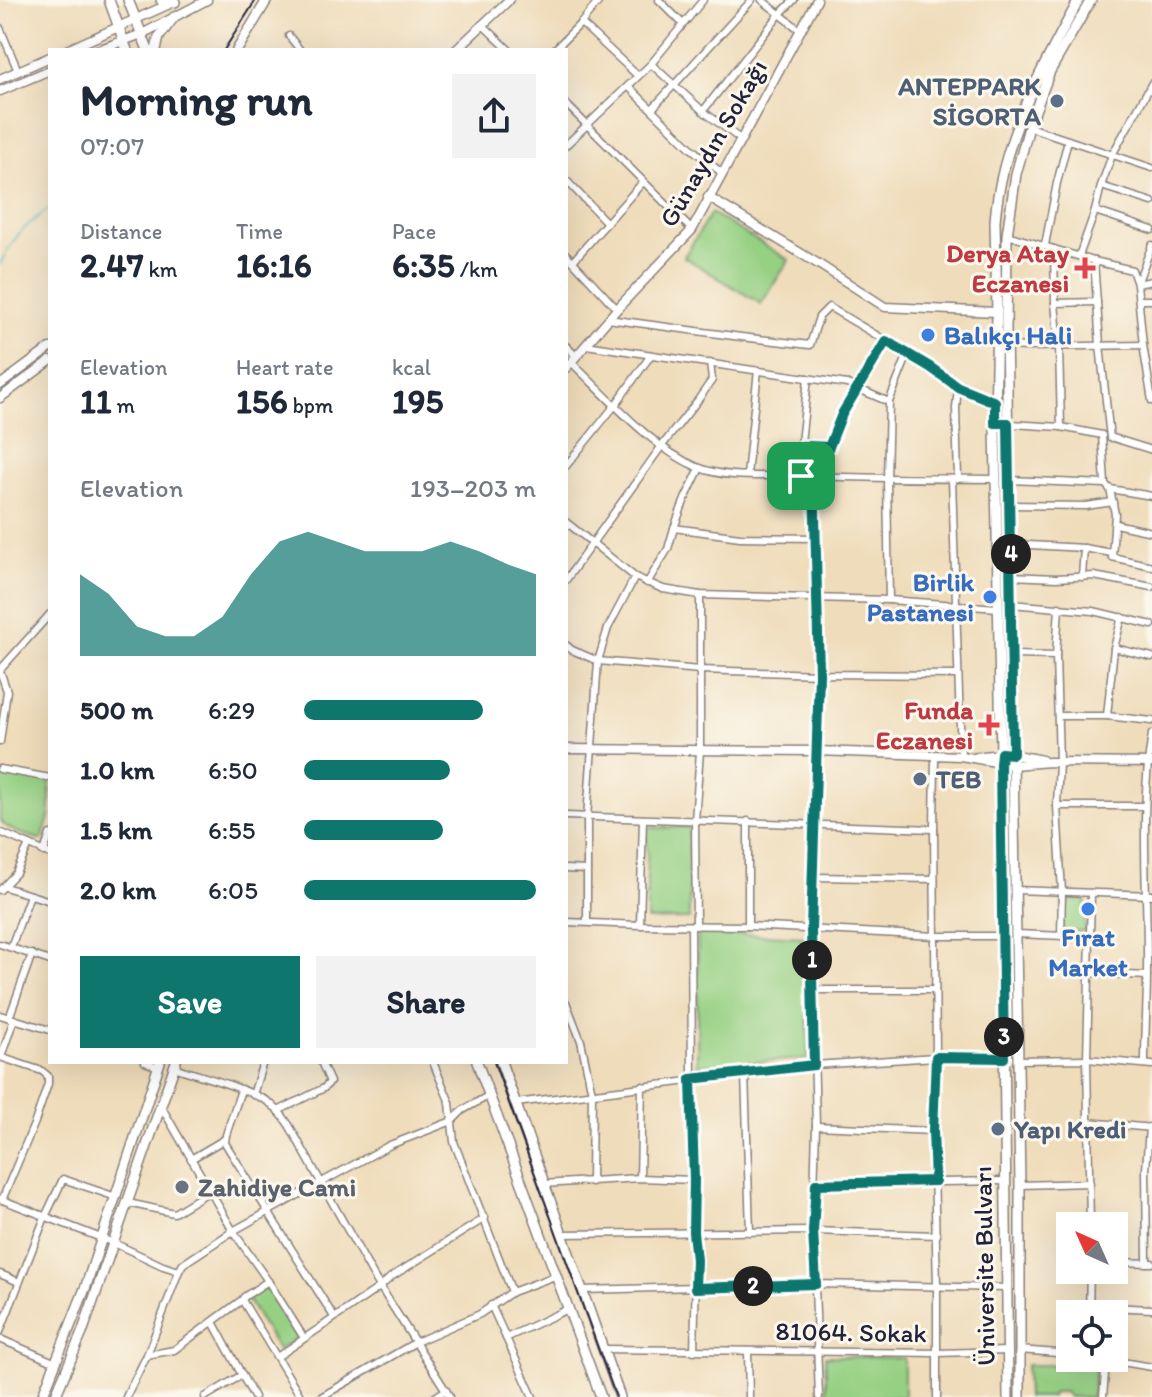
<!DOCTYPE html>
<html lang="en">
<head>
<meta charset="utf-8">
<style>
  body { margin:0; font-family:Itim,sans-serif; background:#f2f2f3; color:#1f2937; height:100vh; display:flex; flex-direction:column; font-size:30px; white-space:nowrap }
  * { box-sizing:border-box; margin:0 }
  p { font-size:26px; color:#747a83 }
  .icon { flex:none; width:44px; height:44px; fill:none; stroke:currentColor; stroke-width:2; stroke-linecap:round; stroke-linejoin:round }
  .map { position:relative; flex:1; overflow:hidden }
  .side { position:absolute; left:48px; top:48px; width:520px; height:1016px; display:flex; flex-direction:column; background:#fff; border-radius:0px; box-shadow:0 8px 32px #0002 }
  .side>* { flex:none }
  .needle { width:52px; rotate:315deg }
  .fabs { position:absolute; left:1056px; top:1212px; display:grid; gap:16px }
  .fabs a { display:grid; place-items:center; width:72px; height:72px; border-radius:0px; background:#fff; box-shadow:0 8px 32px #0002; font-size:40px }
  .pin { position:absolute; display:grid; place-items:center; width:68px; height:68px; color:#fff; margin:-34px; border-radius:16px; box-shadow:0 4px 12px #0006 }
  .km { position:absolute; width:40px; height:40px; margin:-20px; border-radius:50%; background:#222; color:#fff; font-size:22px; line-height:40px; text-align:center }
  .round { display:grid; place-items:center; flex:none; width:84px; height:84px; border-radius:0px; background:#f2f2f3 }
  .summary { display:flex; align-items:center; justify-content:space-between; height:136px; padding:0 32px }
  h1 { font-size:44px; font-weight:700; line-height:60px }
  .figures { display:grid; grid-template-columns:repeat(3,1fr); gap:12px; height:136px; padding:8px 32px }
  .figures div { display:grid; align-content:center }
  .figures b { font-size:34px; font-weight:700 }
  .figures small { font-size:22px; font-weight:400 }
  .figures p { font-size:22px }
  .chart { height:224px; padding:16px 32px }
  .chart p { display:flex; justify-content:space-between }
  .chart svg { width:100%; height:144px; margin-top:8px; fill:#0f766e; opacity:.7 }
  .cta { display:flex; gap:16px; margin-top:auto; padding:16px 32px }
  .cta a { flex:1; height:92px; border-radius:0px; background:#0f766e; color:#fff; font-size:32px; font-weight:700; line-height:92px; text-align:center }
  .cta a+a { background:#f2f2f3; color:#1f2937 }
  ul { padding:0 32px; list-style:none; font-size:26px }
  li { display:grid; grid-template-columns:128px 96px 1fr; align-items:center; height:60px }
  li i { height:20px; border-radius:10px; background:#0f766e }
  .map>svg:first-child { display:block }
</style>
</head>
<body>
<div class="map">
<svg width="1152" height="1397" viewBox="0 0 1152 1397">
  <rect width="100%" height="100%" fill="#fbf7ec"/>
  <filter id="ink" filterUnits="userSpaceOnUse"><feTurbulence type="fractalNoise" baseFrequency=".0125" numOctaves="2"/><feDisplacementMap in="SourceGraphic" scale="16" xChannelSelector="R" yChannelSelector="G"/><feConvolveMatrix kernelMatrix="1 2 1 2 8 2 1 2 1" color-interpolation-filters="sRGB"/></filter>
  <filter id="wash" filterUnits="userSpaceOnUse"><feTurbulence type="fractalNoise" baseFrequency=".006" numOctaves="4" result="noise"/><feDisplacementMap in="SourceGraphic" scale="32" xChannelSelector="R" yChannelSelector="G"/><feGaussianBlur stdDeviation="1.8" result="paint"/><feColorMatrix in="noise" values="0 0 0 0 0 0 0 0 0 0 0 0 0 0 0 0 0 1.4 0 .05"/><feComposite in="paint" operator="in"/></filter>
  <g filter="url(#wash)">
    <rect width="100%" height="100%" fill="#efdcba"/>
    <g fill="#96d083" stroke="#5c795f" stroke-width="2">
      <path d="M711,213L789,260L761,304L684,257Z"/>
      <path d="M0,774L50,780V814L42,840C27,835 10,833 0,820Z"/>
      <path d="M689,827V919L647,920V828Z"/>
      <path d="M1063,899L1086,900L1085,932L1062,931Z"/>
      <path d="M698,932L807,937L808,1059L697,1065Z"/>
      <path d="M267,1287L297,1338L278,1350L247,1299Z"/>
      <path d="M825,1356L904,1358V1397H827Z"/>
      <path d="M1026,1365H1096L1092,1397H1069L1065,1392H1054L1051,1397H1027Z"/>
    </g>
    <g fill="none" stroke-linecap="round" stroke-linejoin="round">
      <path stroke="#4ab9c2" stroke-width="2" d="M0,264C16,234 22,228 50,208"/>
    </g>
  </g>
  <g filter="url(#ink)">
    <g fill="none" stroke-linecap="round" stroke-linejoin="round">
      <g stroke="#887f7a" stroke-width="9">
        <g id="street">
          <path d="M659,0L683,24"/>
          <path d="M762,0L800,30"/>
          <path d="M581,23L638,76"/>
          <path d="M483,25L509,50"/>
          <path d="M0,28L18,71"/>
          <path d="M289,36L300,50"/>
          <path d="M554,50L581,23L600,0"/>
          <path d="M651,64L703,111L740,139"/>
          <path d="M628,86L692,149L722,173"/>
          <path d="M566,104L692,230"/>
          <path d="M652,109L752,0"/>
          <path d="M703,111L780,14L794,0"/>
          <path d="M1029,127L1152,168"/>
          <path d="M566,145L651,64L703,0"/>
          <path d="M566,180L607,223"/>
          <path d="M1101,186L1152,202"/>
          <path d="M1095,211L1152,230"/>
          <path d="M1007,235L1094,261L1132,270L1137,284L1143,345L1152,401"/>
          <path d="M1045,245L1057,183L1068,140"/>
          <path d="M1152,245L1137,284L1152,281"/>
          <path d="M1054,249L1055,303L1059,346L1061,427"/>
          <path d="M566,254L617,309"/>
          <path d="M1079,256L1095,211L1101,186L1112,155L1152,83"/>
          <path d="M573,261L643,182"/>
          <path d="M1094,261L1100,345L1110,438"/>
          <path d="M1139,300H1152"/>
          <path d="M1055,303L1097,302"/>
          <path d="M608,319L741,337L810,345L819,317L829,307L930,367L958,387L995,402"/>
          <path d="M586,345L847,384L889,402"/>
          <path d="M566,346L576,356"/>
          <path d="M1006,346L1028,347L1143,345"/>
          <path d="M571,362C608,397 650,447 697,467C729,480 768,475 801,476C866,478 931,479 997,479"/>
          <path d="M995,423L1061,427L1102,435L1105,484L1110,489L1115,514L1112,557L1152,566"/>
          <path d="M1110,437L1152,450"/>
          <path d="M804,446L829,447L842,414L886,341"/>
          <path d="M566,466L616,404L651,355"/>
          <path d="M747,475L758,370"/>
          <path d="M801,476L804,446L801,443L808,378"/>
          <path d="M814,477L819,674L811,929L816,1126L813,1231L819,1397"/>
          <path d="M952,479L961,756"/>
          <path d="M958,479L956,408L958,387"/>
          <path d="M1009,480L1105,484"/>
          <path d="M1110,489L1152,496"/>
          <path d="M1010,505L1086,506L1113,502"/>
          <path d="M566,522L635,577L663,589L700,595L889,600L998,608"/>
          <path d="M1115,524L1152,532"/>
          <path d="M674,528L740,537L815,538"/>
          <path d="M1011,544L1084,548L1112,553"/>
          <path d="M1011,576L1056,578L1094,576L1152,587"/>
          <path d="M1082,577L1084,548"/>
          <path d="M566,580L661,447L698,400L712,380L710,363"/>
          <path d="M647,583L668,549L674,528L685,499L700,468"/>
          <path d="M889,600L887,479L889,402L908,354"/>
          <path d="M1011,604L1093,611L1152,625"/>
          <path d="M566,645L572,650L598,661L700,670L819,674L957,675"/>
          <path d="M1114,648L1152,657"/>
          <path d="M1012,655L1056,656L1059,762L1057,806L1062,892L1061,936"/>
          <path d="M1056,656L1059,607"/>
          <path d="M0,670L50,614"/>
          <path d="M0,671L7,691L0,742"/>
          <path d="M1058,716H1107L1152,721"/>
          <path d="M1107,716L1114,648L1122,617"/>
          <path d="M935,756L934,829L936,1057L933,1131L937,1285V1397"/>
          <path d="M0,769L50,778"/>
          <path d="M1057,806H1144"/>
          <path d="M566,816L934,829"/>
          <path d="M748,821V926"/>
          <path d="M0,832L50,854"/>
          <path d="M44,852L50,834"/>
          <path d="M566,869L587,870"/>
          <path d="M814,877L934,879"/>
          <path d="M5,887L50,901"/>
          <path d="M0,890L16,873L29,845"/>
          <path d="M1015,890L1152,895"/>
          <path d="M566,922L640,925L748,926L936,936H1003"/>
          <path d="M587,922V818L598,661L608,628L635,577"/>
          <path d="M640,925L643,819"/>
          <path d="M691,926L693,1232L696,1276L694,1351"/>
          <path d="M696,926L695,821L700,751V595"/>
          <path d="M1016,934L1089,937"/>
          <path d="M0,944L50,961"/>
          <path d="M11,947L30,895"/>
          <path d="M1089,973L1147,976"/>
          <path d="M813,990H935"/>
          <path d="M566,1002L581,1041L592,1093L591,1182"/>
          <path d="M0,1015L50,1030"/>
          <path d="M9,1018L32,954"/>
          <path d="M0,1057L42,1071L48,1076V1084L35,1122L2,1200"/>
          <path d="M1,1057L14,1019"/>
          <path d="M1018,1060L1087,1059L1152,1065"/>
          <path d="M145,1062L158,1067"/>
          <path d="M433,1062L450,1103L454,1142L512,1292"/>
          <path d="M1145,1064C1145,1033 1147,1002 1147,972C1148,892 1139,813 1152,734"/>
          <path d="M174,1067C203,1077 240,1086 267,1101C276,1107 283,1116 289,1125L374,1277L450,1397"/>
          <path d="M745,1073L750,1232"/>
          <path d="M241,1090L226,1135L225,1143L334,1317"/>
          <path d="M253,1095L263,1062"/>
          <path d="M516,1103L814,1065L936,1057L1004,1058"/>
          <path d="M278,1111L324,1088L330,1082L321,1062"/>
          <path d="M1088,1122L1152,1128"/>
          <path d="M816,1126L933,1131"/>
          <path d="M191,1159L225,1139"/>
          <path d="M640,1178L642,1086"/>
          <path d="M543,1184L640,1178L694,1180"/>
          <path d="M816,1184L1005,1181"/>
          <path d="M1020,1185L1090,1183"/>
          <path d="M0,1199L114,1243L163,1266L179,1271L183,1264L233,1231L322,1182L390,1145L452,1121L463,1110L488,1096"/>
          <path d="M128,1203L174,1213L210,1191"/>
          <path d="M1090,1226L1087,1059L1091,893"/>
          <path d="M562,1234L813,1231L937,1235"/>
          <path d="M1114,1262L1152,1263"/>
          <path d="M1147,1263L1146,1170L1149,1127"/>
          <path d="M0,1274L19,1282"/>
          <path d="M268,1281L304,1338"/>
          <path d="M582,1290L816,1284L1006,1288"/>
          <path d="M242,1300L301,1397"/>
          <path d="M491,1305L533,1397"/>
          <path d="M1089,1306L1152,1309"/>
          <path d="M1089,1314L1090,1270"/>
          <path d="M213,1322L242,1375"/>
          <path d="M0,1332L45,1217L63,1179L116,1197"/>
          <path d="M506,1338L568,1309"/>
          <path d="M0,1339L56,1363"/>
          <path d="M604,1349L938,1353L1007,1351"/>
          <path d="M1019,1350L1070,1354"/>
          <path d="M748,1351L749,1397"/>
          <path d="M147,1355L174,1350L242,1300L244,1297L268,1281L233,1231L161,1106"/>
          <path d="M277,1357L380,1287L391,1277L485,1218"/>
          <path d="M1098,1358L1152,1367"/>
          <path d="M126,1397L147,1355L179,1271"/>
          <path d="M205,1397L242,1375L254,1397"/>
          <path d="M321,1397L416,1342L480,1314L512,1292L555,1276"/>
          <path d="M435,1397L446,1390"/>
          <path d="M1103,1397L1106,1361"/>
        </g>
      </g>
      <g stroke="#887f7a" stroke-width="11">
        <g id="secondary">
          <path d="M67,50L174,2"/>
          <path d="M98,50L142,34L207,0"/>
          <path d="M456,50L509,0"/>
          <path d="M0,79L50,57"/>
          <path d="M0,91L50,70"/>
          <path d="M708,197L820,265L885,307L997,312"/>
          <path d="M566,368L617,309L692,230L817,0"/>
          <path d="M0,385L50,348"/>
          <path d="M0,398L50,361"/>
          <path d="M566,749L816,751L961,756L1013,765L1050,762L1152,763"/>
          <path d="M977,757C1004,753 1016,754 1042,760"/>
        </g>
      </g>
      <g stroke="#887f7a" stroke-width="12">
        <g id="primary">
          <path d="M109,0L127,50"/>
          <path d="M128,0L148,50"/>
          <path d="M161,0L175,2"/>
          <path d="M156,50L159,37L174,17"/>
          <path d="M237,50L267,0"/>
          <path d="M477,1062L601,1397"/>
          <path d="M501,1062L620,1397"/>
          <path d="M42,1397L86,1286L160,1062"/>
          <path d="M55,1397L82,1333L176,1062"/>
          <path d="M1008,1397L1001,753L995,423L997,312L995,221C1001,141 1041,69 1079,0"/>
          <path d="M1020,1397V1185L1006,330L1007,235L1016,174L1029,127L1050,71L1091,0"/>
        </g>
      </g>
      <use href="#street" stroke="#fff" stroke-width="6"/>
      <use href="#secondary" stroke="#fff" stroke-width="8"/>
      <use href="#primary" stroke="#fff" stroke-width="9"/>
      <g stroke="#22223b" stroke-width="2">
        <path d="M224,50L256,0"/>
        <path d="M494,1062L616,1397"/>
      </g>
    </g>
  </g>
  <g fill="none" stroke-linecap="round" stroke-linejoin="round" filter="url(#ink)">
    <g stroke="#fff" stroke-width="16">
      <path id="route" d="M886,341L930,367L958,387L995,402V423H1008L1013,754L1001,753L1000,764L1004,1058L936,1057L933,1131L935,1181L816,1184L813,1231L816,1284L695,1288L696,1260L693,1232L694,1180L691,1079L814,1065L811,929L819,674L814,477L801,476L804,446L829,447L842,414Z"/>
    </g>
    <use href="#route" stroke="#0f766e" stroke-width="10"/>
  </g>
  <g fill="#5c6f8a" stroke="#fbf7ec" stroke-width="3">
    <circle cx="1057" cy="101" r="8"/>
    <circle cx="920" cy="779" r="8"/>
    <circle cx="998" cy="1129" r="8"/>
  </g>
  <g fill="#e0444e" stroke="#fbf7ec" stroke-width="3">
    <path d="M1081 256h8v8h8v8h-8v8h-8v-8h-8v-8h8z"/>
    <path d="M985 713h8v8h8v8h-8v8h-8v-8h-8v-8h8z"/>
  </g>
  <g fill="#3f7fe0" stroke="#fbf7ec" stroke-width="3">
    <circle cx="928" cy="335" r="8"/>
    <circle cx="990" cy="597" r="8"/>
    <circle cx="1088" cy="909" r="8"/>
  </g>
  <circle fill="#6b7280" stroke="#fbf7ec" stroke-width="3" cx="182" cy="1187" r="8"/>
  <g text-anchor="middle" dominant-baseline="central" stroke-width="6" stroke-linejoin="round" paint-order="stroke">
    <g font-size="26" font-weight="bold" fill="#4e5e75" stroke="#fbf7ec" text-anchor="start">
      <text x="1041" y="86" text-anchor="end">ANTEPPARK<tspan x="1041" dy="30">SİGORTA</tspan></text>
      <text x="936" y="779">TEB</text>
      <text x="1014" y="1129">Yapı Kredi</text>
    </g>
    <g font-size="26" fill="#22223b" stroke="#fbf7ec">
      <text transform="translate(713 143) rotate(-60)">Günaydın Sokağı</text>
      <text transform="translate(984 1266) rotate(-91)">Üniversite Bulvarı</text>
      <text transform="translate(851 1332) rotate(1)">81064. Sokak</text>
    </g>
    <g font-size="26" font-weight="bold" fill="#be3a42" stroke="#fbf7ec" text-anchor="end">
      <text x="1069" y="253">Derya Atay<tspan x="1069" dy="30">Eczanesi</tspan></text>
      <text x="973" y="710">Funda<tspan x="973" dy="30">Eczanesi</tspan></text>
    </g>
    <g font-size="26" font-weight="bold" fill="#366cbe" stroke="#fbf7ec" text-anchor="start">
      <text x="944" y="335">Balıkçı Hali</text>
      <text x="974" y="582" text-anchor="end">Birlik<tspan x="974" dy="30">Pastanesi</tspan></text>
      <text x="1088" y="937" text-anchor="middle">Fırat<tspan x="1088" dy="30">Market</tspan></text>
    </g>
    <g font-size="26" font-weight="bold" fill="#5b616d" stroke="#fbf7ec" text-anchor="start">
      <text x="198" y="1187">Zahidiye Cami</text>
    </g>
  </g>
</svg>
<div class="fabs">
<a><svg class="needle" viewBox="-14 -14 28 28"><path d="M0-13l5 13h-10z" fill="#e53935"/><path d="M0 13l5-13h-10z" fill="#747a83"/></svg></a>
<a><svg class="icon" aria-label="locate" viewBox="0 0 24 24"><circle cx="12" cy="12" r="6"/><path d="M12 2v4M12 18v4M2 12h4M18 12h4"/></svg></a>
</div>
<div class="pin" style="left:801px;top:476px;background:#1e9e55"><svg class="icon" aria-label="arrive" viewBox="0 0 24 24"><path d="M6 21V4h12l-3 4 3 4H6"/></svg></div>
<b class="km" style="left:812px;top:960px">1</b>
<b class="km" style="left:753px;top:1286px">2</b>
<b class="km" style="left:1004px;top:1037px">3</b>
<b class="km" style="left:1011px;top:554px">4</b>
<section class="side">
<div class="summary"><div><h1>Morning run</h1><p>07:07</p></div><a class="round"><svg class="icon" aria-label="share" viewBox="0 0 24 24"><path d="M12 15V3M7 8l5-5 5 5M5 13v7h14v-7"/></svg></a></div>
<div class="figures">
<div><p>Distance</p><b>2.47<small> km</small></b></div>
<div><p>Time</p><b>16:16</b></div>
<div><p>Pace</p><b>6:35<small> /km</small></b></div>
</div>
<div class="figures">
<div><p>Elevation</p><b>11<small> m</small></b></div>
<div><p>Heart rate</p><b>156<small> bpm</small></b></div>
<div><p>kcal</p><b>195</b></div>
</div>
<div class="chart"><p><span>Elevation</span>193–203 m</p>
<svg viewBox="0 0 160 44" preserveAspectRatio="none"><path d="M0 44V19L10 25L20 35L30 38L40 38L50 32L60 19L70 9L80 6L90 9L100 12L110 12L120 12L130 9L140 12L150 16L160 19V44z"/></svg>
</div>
<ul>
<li><b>500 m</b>6:29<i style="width:77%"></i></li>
<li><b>1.0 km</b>6:50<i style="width:63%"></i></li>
<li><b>1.5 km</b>6:55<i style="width:60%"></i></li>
<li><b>2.0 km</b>6:05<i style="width:100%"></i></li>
</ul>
<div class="cta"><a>Save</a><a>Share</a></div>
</section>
</div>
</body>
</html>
